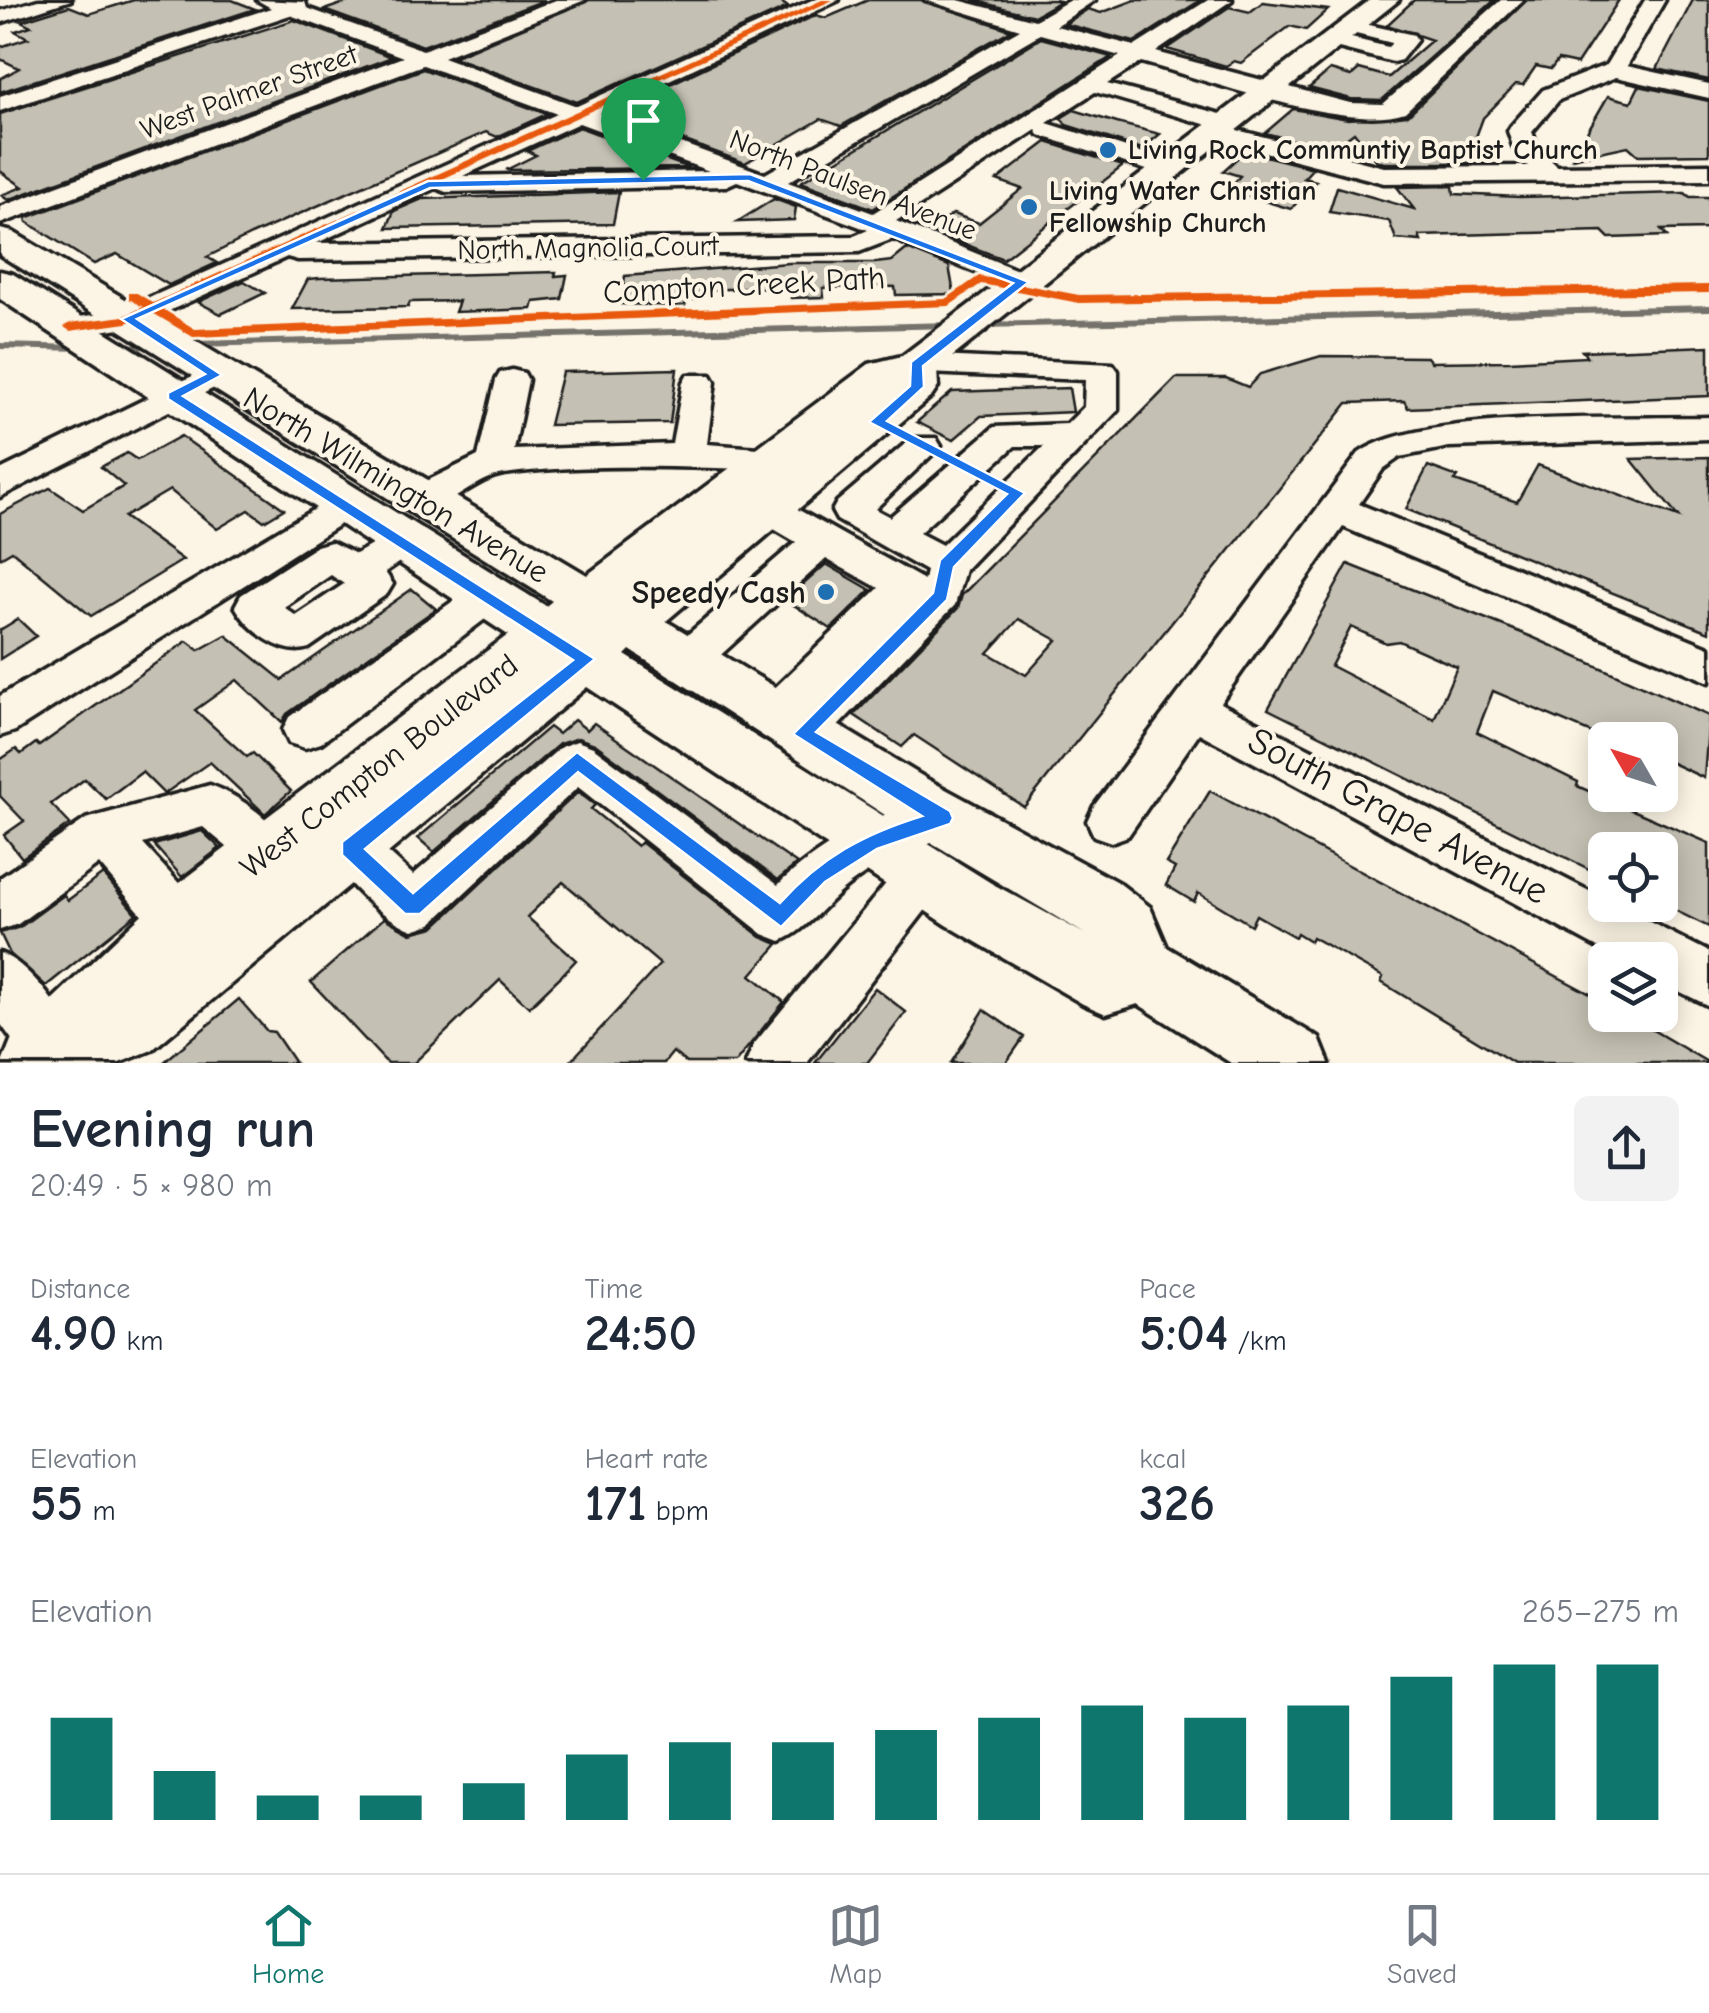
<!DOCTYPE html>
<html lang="en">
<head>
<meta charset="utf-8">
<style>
  body { margin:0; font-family:"Comic Neue",sans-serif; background:#f2f2f3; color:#1f2937; height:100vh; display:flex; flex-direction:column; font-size:38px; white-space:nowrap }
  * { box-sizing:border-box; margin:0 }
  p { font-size:32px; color:#747a83 }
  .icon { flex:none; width:55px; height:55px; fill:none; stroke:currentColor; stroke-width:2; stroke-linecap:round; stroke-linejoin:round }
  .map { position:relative; height:1063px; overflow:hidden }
  .sheet { display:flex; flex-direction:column; background:#fff; flex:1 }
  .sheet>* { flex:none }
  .needle { width:65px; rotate:309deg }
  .tools { position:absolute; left:1588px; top:722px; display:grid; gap:20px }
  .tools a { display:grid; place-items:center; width:90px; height:90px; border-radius:15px; background:#fff; box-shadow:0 5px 25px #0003; font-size:50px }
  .pin { position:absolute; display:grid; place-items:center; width:85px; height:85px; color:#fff; margin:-102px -42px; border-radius:50% 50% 50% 0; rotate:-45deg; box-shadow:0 0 10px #0007 }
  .pin .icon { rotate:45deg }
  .round { display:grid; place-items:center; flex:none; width:105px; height:105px; border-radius:15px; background:#f2f2f3 }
  .headline { display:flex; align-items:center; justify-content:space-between; height:170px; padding:0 30px }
  h1 { font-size:55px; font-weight:700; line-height:75px }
  .figures { display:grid; grid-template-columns:repeat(3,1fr); gap:15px; height:170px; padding:10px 30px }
  .figures div { display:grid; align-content:center }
  .figures b { font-size:50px; font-weight:700 }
  .figures small { font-size:28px; font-weight:400 }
  .figures p { font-size:28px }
  .chart { height:280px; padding:20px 30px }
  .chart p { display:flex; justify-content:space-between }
  .chart svg { width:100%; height:180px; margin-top:10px; stroke:#0f766e; stroke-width:6 }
  .tabs { display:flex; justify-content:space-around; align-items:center; height:140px; border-top:2px solid #e0e1e3; background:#fff; font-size:28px; color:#747a83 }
  .tabs a { display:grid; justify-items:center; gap:5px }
  .tabs .current { color:#0f766e }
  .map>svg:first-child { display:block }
</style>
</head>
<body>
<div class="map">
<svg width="1709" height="1063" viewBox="0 0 1709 1063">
  <rect width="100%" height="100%" fill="#fcf5e5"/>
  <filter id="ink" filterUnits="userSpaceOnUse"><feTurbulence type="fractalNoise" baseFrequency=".01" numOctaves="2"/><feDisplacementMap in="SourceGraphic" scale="20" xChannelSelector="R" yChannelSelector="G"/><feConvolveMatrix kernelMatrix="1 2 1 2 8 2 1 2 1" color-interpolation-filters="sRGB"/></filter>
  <g filter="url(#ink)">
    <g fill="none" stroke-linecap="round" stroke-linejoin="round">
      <g stroke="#75726c" stroke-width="6">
        <path d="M982,325L1709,308"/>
        <path d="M193,344L952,325"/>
        <path d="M0,346L82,348"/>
        <path d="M118,347L152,346"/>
      </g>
    </g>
    <g fill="#c4c0b3" stroke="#1c1c1c" stroke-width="2.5" fill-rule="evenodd">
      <path d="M134,0H232L255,9L0,92V79L19,68L0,59V47L28,38L15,31L31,26L21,21L69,6L89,14Z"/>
      <path d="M353,0H545L423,46L324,10Z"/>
      <path d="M589,0H778L788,7L577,102L453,57Z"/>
      <path d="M868,0H921L1011,30L841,126L821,119L745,163L609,113L816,15L826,18Z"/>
      <path d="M973,0H1055L1060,1L1034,16Z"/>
      <path d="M1135,0H1201L1134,42L1065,24L1088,9L1101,13Z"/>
      <path d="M1414,0H1495L1382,100L1351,99L1309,88L1330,70L1351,76L1359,69L1389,77L1432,40L1387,25Z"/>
      <path d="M1527,0H1619L1577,64L1558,60L1551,69L1536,66L1523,85L1516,84L1483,118L1474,142L1487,163H1384L1377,161L1354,132L1330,150L1265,133L1293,109L1348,119L1408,115Z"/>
      <path d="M1693,0H1709V80L1657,69Z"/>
      <path d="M1263,2L1328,10L1306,30L1290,26L1241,63L1234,61L1226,66L1167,49L1229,7L1250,12Z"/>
      <path d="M294,20L392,57L8,200L1,195L23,187L0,171V114Z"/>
      <path d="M1041,38L1111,57L873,209L801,182Z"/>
      <path d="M423,69L547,114L497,137L486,132L251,235L207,257L217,263L169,285L117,254L94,264L27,222L26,218Z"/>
      <path d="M1639,86L1709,101V154L1638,155L1628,146L1572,158L1608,96L1631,102Z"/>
      <path d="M1074,110L1117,123L1160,134L1142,149L1066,125L1061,118Z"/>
      <path d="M579,127L689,168L506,170L536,155L527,151Z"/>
      <path d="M1047,142L1123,166L1003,259L931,231L953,214L979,223L1022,189L997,180Z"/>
      <path d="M1245,151L1313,168L1304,178L1316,181L1291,209L1228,190L1240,176L1223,171Z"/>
      <path d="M1453,186L1454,194L1520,197L1685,193L1690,197H1709V229L1661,230L1667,236L1609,238L1602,231L1419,236L1421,241L1396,239L1389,221L1329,212L1337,187L1414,209L1397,187Z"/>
      <path d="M619,192L613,224L387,228L394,211L422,199Z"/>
      <path d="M774,199L796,207L794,220L737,222Z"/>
      <path d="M907,249L949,266L954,294L896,295L895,287L874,286L823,288L824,297L791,298V289L756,288L701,290L700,299L686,300L685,306L621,304L625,276L789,263H875L892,261Z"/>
      <path d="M556,272L555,276L567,275L562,299L534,302L532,309L455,312L459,301L410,302L408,307L292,309L308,279L320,278Z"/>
      <path d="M244,281L265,293L221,314L198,302Z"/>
      <path d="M1709,346V396L1408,408L1404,401L1348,403L1024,807L914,735L902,747L854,715L958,608L962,595L1176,378H1226L1248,387L1260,374L1321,356L1427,357L1431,362L1510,361L1587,357L1582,351ZM1019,619L1057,640L1026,675L988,653Z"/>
      <path d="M677,369L670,423L549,425L562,372Z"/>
      <path d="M1069,388L1073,412L981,416L953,440L917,422L952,392Z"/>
      <path d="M181,436L284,509L264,521L249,510L217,529L170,490L124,517L183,560L91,616L12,551L0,558V514L50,488L83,510L124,486L101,467L127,453L137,460Z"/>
      <path d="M1709,457V632L1406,509L1428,466L1458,477L1455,481L1517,502L1538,465L1678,517L1631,459Z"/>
      <path d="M826,564L871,590L831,629L786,600Z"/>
      <path d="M1348,564L1532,637L1709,716L1704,778L1663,759L1667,740H1608L1493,691L1477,732L1578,782L1577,786L1709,843V927L1660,903V850H1605V877L1268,709ZM1351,627L1386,643L1399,641L1457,667L1434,719L1331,666Z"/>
      <path d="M412,589L436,609L287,714L282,722L237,680L195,710L247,757L253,753L291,791L265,814L210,762L164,794L142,772L106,799L85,779L51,804L70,824L22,858L4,835L24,821L0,796V760L16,749L21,754L36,743L39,746L187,641L199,650L226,635L282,680Z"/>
      <path d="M18,619L36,636L0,659V630Z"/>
      <path d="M574,720L587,730L594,723L797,864L778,880L595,744L578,738L559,744L434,852L418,838L549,727L558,734Z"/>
      <path d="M1210,791L1605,1002V1015H1627L1709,1063H1514L1381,982L1383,977L1312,937L1310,941L1297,933L1295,937L1256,915L1251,925L1198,893L1194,902L1166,885L1175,868L1166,863Z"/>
      <path d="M578,792L595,805L591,809L637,846L641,842L761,937L778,944L751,975L784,1002L735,1063H686L673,1052L664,1063H569L660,964L563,882L527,917L576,960L561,976L529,1007L500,980L414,1063H387L311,982L384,918L411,933L434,927Z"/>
      <path d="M202,831L220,848L182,877L154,845Z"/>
      <path d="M103,874L136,914L46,986L10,954L0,933L20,927L64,895L68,900Z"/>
      <path d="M875,988L906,1012L867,1063H815Z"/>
      <path d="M239,999L267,1031L274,1032L295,1063H163Z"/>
      <path d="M984,1010L1024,1037L1006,1063H951Z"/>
    </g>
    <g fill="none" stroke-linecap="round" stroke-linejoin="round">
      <g stroke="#1c1c1c" stroke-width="7">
        <g id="minor">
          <path d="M38,0H71L0,23V11Z"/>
          <path d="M257,0L305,2L307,8L423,50L556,0H585L443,57L577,106L812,0H839L599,113L765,174L1020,29L925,0H958L1035,20L1070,0H1095L1056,26L1135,46L1208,0H1232L1156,52L1350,103L1383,104L1501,0H1523L1405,112C1346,132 1205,79 1141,62L1107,84L1236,118L1239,123L1233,129L1384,167L1528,166L1515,152L1508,131L1511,126L1543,90L1606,65L1645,0H1665L1627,66L1709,84V98L1616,77L1559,100L1532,132L1539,149L1557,166L1709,164V180L1384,183L1207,137L1204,132L1211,126L1095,92L1047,123L1177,164L1181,169L1177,174H1159L1039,135L1036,130L896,221L1032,276L1037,282L1022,291L893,239L859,252L298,260L287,257L138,325L70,336L59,334L55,327L59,320L120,311L557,114L423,65L0,224V207L403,57L290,15L0,111V96L271,8ZM1040,34L1120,56L873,213L788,182ZM579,123L709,171L463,176ZM737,181L868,230L854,236L317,243L436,188L446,192L726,186Z"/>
          <path d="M1351,21L1414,35L1417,40L1401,60L1393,62L1327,45V35L1335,34L1388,47L1392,43L1344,31V23Z"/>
          <path d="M916,355L1113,364L1118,371V410L965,570L955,605L818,747L802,752L786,747L781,732L773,735L758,730L751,717L758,704L879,588L826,559L702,672L687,676L672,672L666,660L672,648L796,542L755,518L750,509L755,500L768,496L781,500L924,580L926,571L837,520L832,511L837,502L912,438H936L941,446L875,509L890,517L994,427L1067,424L1084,407L1085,380L905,372L900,365ZM1015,446H1044L942,545L919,533Z"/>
          <path d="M215,365L226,368L231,375L226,382L0,497V470Z"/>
          <path d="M512,370L524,373L528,380L514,450L672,444L683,382L687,375H711L715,382L707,444L784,450L790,458L784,466L772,470C690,467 585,463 504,474C470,479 442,519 406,509L401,500L406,491L478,456L496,380L500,373Z"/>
          <path d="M1709,417V439L1449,447L1400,457L1383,469L1359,504L1709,647V682L1343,527L1220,703L1605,899V905H1616L1709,952V1006L1660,982V960H1620L1199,733L1128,836L1111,842L1094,836L1087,821L1094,806L1359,453C1419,410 1628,419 1709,417Z"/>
          <path d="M343,492L356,496L361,505L356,514L15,731L0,736V696Z"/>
          <path d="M401,528L414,532L420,542L414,552L385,572L393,584L387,594L309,648C282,657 248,630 235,606L241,595L317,546L331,542L356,554ZM331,575L344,584L296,616L284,607Z"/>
          <path d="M487,582L501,587L507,597L501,607L321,743L305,748L289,743L283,730L289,717L473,587Z"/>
          <path d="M577,741L593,747L778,885C812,851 912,786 960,803L966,818L960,833C923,846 885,858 853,882C827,900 810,929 781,941L763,934L578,787L431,924L413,930C381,918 340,879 326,848L333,833L350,826L367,833L413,875L561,747Z"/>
          <path d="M210,785C239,795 279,824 292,852L285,867L268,874L251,867L203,827L143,844L198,904L205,921L198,938L180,945L162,938L99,864L18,924L0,930V878L86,819Z"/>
          <path d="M924,852L941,858L948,874L941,890L807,1063H746L754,1044L907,858Z"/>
          <path d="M0,953C34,967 66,1016 80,1050L75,1063H29L0,1023Z"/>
        </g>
      </g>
      <g stroke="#1c1c1c" stroke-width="7">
        <path id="major" d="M1370,0H1399L937,369L938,387L932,396L666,621L927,779L1119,883L1150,907L1167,947L1319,1038L1329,1063H1231L1138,1004L1106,1014L1083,1004L947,925L587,687L152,1050L119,1063H2L12,1038L157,900L508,635L0,299V271L13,274L546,606L552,601L0,255V229L13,232L587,575L869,364L902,356ZM630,650L885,815L1085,934L991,883L625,655Z"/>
      </g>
      <use href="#minor" fill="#fcf5e5" fill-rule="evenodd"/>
      <use href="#major" fill="#fcf5e5" fill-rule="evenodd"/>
      <g stroke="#fcf5e5" stroke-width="6">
        <path id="cycleway" d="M822,0H833L161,308L195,329L946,299L979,276L1079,295L1709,285V293L1079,303L981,284L949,306L193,337L151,312L127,323L70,331L64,327L70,323L124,316L143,307L129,299V293H137L153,303Z"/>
      </g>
      <use href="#cycleway" fill="#e8590c" fill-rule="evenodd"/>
    </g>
  </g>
  <path fill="#1a73e8" stroke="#fff" stroke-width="2.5" fill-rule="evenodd" d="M750,174L1029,282L923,366L924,387L887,421L1025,493L954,567L947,600L816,732L950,811L953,818L950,824L877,849L825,882L781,927L578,772L420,914H405L342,855V842L573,660L168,399V393L205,374L121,319L428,181ZM748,181L1013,283L911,362L910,386L869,422L1007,494L940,560L933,593L793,734L922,816C864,834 821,857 780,903L577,752L413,893L365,849L595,659L183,396L222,375L137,319L430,188Z"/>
  <g fill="#1f6fb2" stroke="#fcf5e5" stroke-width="4">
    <circle cx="1108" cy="150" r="10"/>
    <circle cx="1029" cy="207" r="10"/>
    <circle cx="826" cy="592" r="10"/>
  </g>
  <g text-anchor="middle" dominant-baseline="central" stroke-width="8" stroke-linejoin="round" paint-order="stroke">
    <g font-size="28" fill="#1c1c1c" stroke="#fcf5e5">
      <text transform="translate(249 92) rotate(-20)">West Palmer Street</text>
      <text transform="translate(853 185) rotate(21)">North Paulsen Avenue</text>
      <text transform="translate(588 248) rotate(-1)">North Magnolia Court</text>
    </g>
    <g font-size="28" font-weight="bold" fill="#1c1c1c" stroke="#fcf5e5" text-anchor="start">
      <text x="1128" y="150">Living Rock Communtiy Baptist Church</text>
      <text x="1049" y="191">Living Water Christian<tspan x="1049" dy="32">Fellowship Church</tspan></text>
    </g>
    <g font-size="32" fill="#1c1c1c" stroke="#fcf5e5">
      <text transform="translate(744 285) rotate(-3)">Compton Creek Path</text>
      <text transform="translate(396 485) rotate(31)">North Wilmington Avenue</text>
      <text transform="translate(379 766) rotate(-38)">West Compton Boulevard</text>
    </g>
    <g font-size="32" font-weight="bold" fill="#1c1c1c" stroke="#fcf5e5" text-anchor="end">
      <text x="806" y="592">Speedy Cash</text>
    </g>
    <g font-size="38" fill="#1c1c1c" stroke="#fcf5e5">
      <text transform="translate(1398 816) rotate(28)">South Grape Avenue</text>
    </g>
  </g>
</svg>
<div class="tools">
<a><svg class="needle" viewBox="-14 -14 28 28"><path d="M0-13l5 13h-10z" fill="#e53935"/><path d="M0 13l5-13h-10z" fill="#747a83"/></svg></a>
<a><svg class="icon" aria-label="locate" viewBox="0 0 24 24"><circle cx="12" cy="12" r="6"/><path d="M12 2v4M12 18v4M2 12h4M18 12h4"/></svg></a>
<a><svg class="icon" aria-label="layers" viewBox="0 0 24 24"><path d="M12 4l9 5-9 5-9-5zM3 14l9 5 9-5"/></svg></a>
</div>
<div class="pin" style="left:643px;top:180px;background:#1e9e55"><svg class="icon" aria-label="arrive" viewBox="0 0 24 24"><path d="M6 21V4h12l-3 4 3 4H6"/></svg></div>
</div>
<section class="sheet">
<div class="headline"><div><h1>Evening run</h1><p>20:49 · 5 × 980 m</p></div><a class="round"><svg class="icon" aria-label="share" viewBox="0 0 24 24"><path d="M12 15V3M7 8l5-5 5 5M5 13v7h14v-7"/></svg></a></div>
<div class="figures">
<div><p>Distance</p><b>4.90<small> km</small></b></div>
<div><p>Time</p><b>24:50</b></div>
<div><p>Pace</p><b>5:04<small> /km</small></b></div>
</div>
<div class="figures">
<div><p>Elevation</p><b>55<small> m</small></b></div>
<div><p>Heart rate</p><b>171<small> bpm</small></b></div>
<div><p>kcal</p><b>326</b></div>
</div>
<div class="chart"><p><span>Elevation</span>265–275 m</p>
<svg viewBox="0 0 160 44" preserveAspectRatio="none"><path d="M5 44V19M15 44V32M25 44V38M35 44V38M45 44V35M55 44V28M65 44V25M75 44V25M85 44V22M95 44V19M105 44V16M115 44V19M125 44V16M135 44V9M145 44V6M155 44V6"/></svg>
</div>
</section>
<nav class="tabs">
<a class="current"><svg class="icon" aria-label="home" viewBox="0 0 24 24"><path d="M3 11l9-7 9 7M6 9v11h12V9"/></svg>Home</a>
<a><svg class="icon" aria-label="map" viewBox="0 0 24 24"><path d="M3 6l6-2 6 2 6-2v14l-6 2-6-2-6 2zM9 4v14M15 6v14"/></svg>Map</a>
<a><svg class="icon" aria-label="saved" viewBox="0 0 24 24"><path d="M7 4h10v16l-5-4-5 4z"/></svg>Saved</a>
</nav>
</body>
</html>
